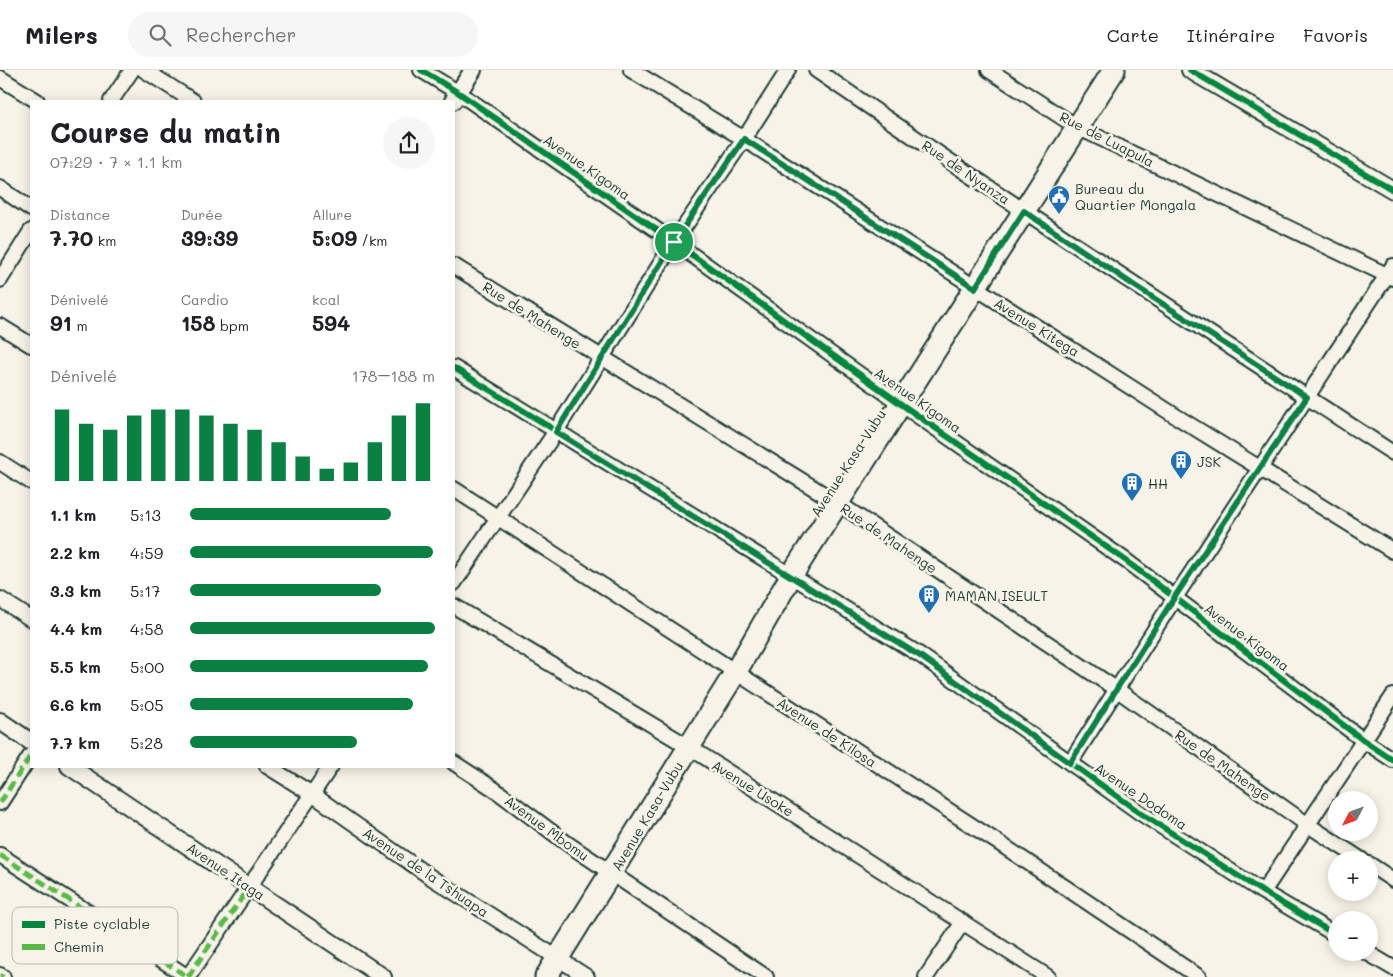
<!DOCTYPE html>
<html lang="fr">
<head>
<meta charset="utf-8">
<style>
  body { margin:0; font-family:Mali,sans-serif; background:#f6f6f6; color:#202124; height:100vh; display:flex; flex-direction:column; font-size:19px; white-space:nowrap }
  * { box-sizing:border-box; margin:0 }
  p { font-size:16px; color:#757577 }
  .icon { flex:none; width:28px; height:28px; fill:none; stroke:currentColor; stroke-width:2; stroke-linecap:round; stroke-linejoin:round }
  .map { position:relative; flex:1; overflow:hidden }
  .drawer { position:absolute; left:30px; top:30px; width:425px; height:668px; display:flex; flex-direction:column; background:#fff; border-radius:0px; box-shadow:0 2px 12px #0003 }
  .drawer>* { flex:none }
  .needle { width:32px; rotate:229deg }
  .controls { position:absolute; left:1328px; top:721px; display:grid; gap:10px }
  .controls a { display:grid; place-items:center; width:50px; height:50px; border-radius:50%; background:#fff; box-shadow:0 2px 12px #0003; font-size:25px }
  .pin { position:absolute; display:grid; place-items:center; width:42px; height:42px; color:#fff; margin:-21px; border:2px solid #fff; border-radius:50%; box-shadow:0 1px 5px #0007 }
  .round { display:grid; place-items:center; flex:none; width:52px; height:52px; border-radius:26px; background:#f6f6f6 }
  .head { display:flex; align-items:center; justify-content:space-between; height:85px; padding:0 20px }
  h1 { font-size:28px; font-weight:800; line-height:38px }
  .stats { display:grid; grid-template-columns:repeat(3,1fr); gap:8px; height:85px; padding:5px 20px }
  .stats div { display:grid; align-content:center }
  .stats b { font-size:21px; font-weight:800 }
  .stats small { font-size:14px; font-weight:400 }
  .stats p { font-size:14px }
  .chart { height:140px; padding:10px 20px }
  .chart p { display:flex; justify-content:space-between }
  .chart svg { width:100%; height:90px; margin-top:5px; stroke:#0b8043; stroke-width:6 }
  ul { padding:0 20px; list-style:none; font-size:16px }
  li { display:grid; grid-template-columns:80px 60px 1fr; align-items:center; height:38px }
  li i { height:12px; border-radius:6px; background:#0b8043 }
  header { display:flex; align-items:center; gap:30px; box-sizing:border-box; height:70px; padding:0 25px; background:#fff; border-bottom:1px solid #e0e0e0 }
  header strong { font-size:24px }
  nav { display:flex; gap:28px; margin-inline-start:auto; font-size:18px }
  .search { width:350px; height:45px; background:#f6f6f6; display:flex; align-items:center; gap:12px; box-sizing:border-box; padding:0 18px; border-radius:28px; color:#757577; font-size:19px }
  .map>svg:first-child { display:block }
</style>
</head>
<body>
<header>
<strong>Milers</strong>
<div class="search"><svg class="icon" aria-label="search" viewBox="0 0 24 24"><circle cx="10" cy="10" r="6"/><path d="M15 15l6 6"/></svg>Rechercher</div>
<nav><a>Carte</a><a>Itinéraire</a><a>Favoris</a></nav>
</header>
<div class="map">
<svg width="1393" height="907" viewBox="0 0 1393 907">
  <rect width="100%" height="100%" fill="#f7f3e8"/>
  <filter id="ink" filterUnits="userSpaceOnUse"><feTurbulence type="fractalNoise" baseFrequency=".02" numOctaves="2"/><feDisplacementMap in="SourceGraphic" scale="10" xChannelSelector="R" yChannelSelector="G"/><feConvolveMatrix kernelMatrix="1 2 1 2 8 2 1 2 1" color-interpolation-filters="sRGB"/></filter>
  <g filter="url(#ink)">
    <g fill="none" stroke-linecap="round" stroke-linejoin="round">
      <g stroke="#1f3d34" stroke-width="18">
        <g id="minor">
          <path d="M144,0L193,31"/>
          <path d="M421,0L459,23L674,172L901,334L1125,490L1363,670L1393,690"/>
          <path d="M631,0L744,69L1174,345L1393,481"/>
          <path d="M816,0C1006,131 1199,257 1393,383"/>
          <path d="M989,0L1077,57L1393,208"/>
          <path d="M0,8L37,31"/>
          <path d="M111,31L132,0"/>
          <path d="M0,118L31,139"/>
          <path d="M454,196L838,433L1116,619L1308,755L1362,790"/>
          <path d="M0,210L31,161"/>
          <path d="M0,256L31,275"/>
          <path d="M454,298L920,585L1139,742L1263,822L1336,865"/>
          <path d="M0,392L31,412"/>
          <path d="M454,419L1008,779L1199,907"/>
          <path d="M454,513L556,361L674,172L744,69L788,0"/>
          <path d="M0,529L31,549"/>
          <path d="M454,536L689,677L1048,907"/>
          <path d="M454,693L494,719L568,774L766,907"/>
          <path d="M1070,693L1174,529L1393,196"/>
          <path d="M267,696L312,724L429,806L587,907"/>
          <path d="M0,733L31,685"/>
          <path d="M0,785L188,907"/>
          <path d="M1369,794L1393,810"/>
          <path d="M1263,822L1393,626"/>
          <path d="M1366,882L1393,898"/>
          <path d="M0,905L3,907"/>
          <path d="M188,907L331,696"/>
          <path d="M926,907L963,852"/>
        </g>
      </g>
      <g stroke="#1f3d34" stroke-width="20">
        <g id="tertiary">
          <path d="M1190,0L1393,120"/>
          <path d="M453,31L473,0"/>
          <path d="M0,651L31,672"/>
          <path d="M69,696L383,907"/>
        </g>
      </g>
      <g stroke="#1f3d34" stroke-width="25">
        <path id="primary" d="M546,907L735,603L791,506L1114,0"/>
      </g>
      <use href="#minor" stroke="#f7f3e8" stroke-width="14"/>
      <use href="#tertiary" stroke="#f7f3e8" stroke-width="16"/>
      <use href="#primary" stroke="#f7f3e8" stroke-width="21"/>
      <g stroke="#58b947" stroke-width="5" stroke-dasharray="10 5" stroke-linecap="butt">
        <path d="M0,733L31,685"/>
        <path d="M0,785L188,907"/>
        <path d="M0,905L3,907"/>
        <path d="M188,907L250,816"/>
      </g>
      <g stroke="#f7f3e8" stroke-width="9">
        <g id="cycleway">
          <path d="M421,0L459,23L674,172L901,334L1125,490L1363,670L1393,690"/>
          <path d="M1190,0L1393,120"/>
          <path d="M454,298L920,585L1139,742L1263,822L1336,865"/>
        </g>
      </g>
      <use href="#cycleway" stroke="#00873e" stroke-width="6"/>
    </g>
  </g>
  <g fill="none" stroke-linecap="round" stroke-linejoin="round" filter="url(#ink)">
    <g stroke="#fff" stroke-width="10">
      <path id="route" d="M744,69L975,218L1024,141L1135,216L1307,327L1174,528L1070,693L920,586L556,362L674,172Z"/>
    </g>
    <use href="#route" stroke="#0b8043" stroke-width="6"/>
  </g>
  <defs>
    <g id="civic-pin" transform="scale(1.125)"><path d="M0 17L-7.5 6A9.5 9.5 0 1 1 7.5 6Z" fill="#1f6fb2" stroke="#f7f3e8"/><path d="M-.6-6.5H3V-4.5H.6V-3L4-1V1h2V6H-6V1h2V-1L-.6-3ZM-1.2 2.5V6h2.4V2.5Z" fill="#fff"/></g>
    <g id="building-pin" transform="scale(1.125)"><path d="M0 17L-7.5 6A9.5 9.5 0 1 1 7.5 6Z" fill="#1f6fb2" stroke="#f7f3e8"/><path d="M-4-6H4V6H1V3H-1V6H-4ZM-2.5-4.3h1.7v1.8h-1.7ZM.8-4.3h1.7v1.8H.8ZM-2.5-1h1.7V.8h-1.7ZM.8-1h1.7V.8H.8Z" fill="#fff"/></g>
  </defs>
  <g fill-rule="evenodd">
    <use href="#civic-pin" x="1059" y="126"/>
    <use href="#building-pin" x="1181" y="391"/>
    <use href="#building-pin" x="1132" y="413"/>
    <use href="#building-pin" x="929" y="525"/>
  </g>
  <g text-anchor="middle" dominant-baseline="central" stroke-width="5" stroke-linejoin="round" paint-order="stroke">
    <g font-size="14" fill="#1f3d34" stroke="#f7f3e8">
      <text transform="translate(1107 69) rotate(27)">Rue de Luapula</text>
      <text transform="translate(587 97) rotate(35)">Avenue Kigoma</text>
      <text transform="translate(966 102) rotate(34)">Rue de Nyanza</text>
      <text transform="translate(532 245) rotate(32)">Rue de Mahenge</text>
      <text transform="translate(1037 257) rotate(32)">Avenue Kitega</text>
      <text transform="translate(918 330) rotate(35)">Avenue Kigoma</text>
      <text transform="translate(848 393) rotate(-57)">Avenue Kasa-Vubu</text>
      <text transform="translate(889 468) rotate(34)">Rue de Mahenge</text>
      <text transform="translate(1247 567) rotate(37)">Avenue Kigoma</text>
      <text transform="translate(827 662) rotate(33)">Avenue de Kilosa</text>
      <text transform="translate(1223 695) rotate(35)">Rue de Mahenge</text>
      <text transform="translate(753 718) rotate(32)">Avenue Usoke</text>
      <text transform="translate(1141 726) rotate(34)">Avenue Dodoma</text>
      <text transform="translate(647 746) rotate(-59)">Avenue Kasa-Vubu</text>
      <text transform="translate(547 758) rotate(36)">Avenue Mbomu</text>
      <text transform="translate(226 801) rotate(34)">Avenue Itaga</text>
      <text transform="translate(426 802) rotate(34)">Avenue de la Tshuapa</text>
    </g>
    <g font-size="14" fill="#1f3d34" stroke="#f7f3e8" text-anchor="start">
      <text x="1075" y="118">Bureau du<tspan x="1075" dy="16">Quartier Mongala</tspan></text>
      <text x="1197" y="391">JSK</text>
      <text x="1148" y="413">HH</text>
      <text x="945" y="525">MAMAN ISEULT</text>
    </g>
  </g>
  <rect x="12" y="837" width="166" height="57" rx="8" fill="#f7f3e8" stroke="#b6bcb2" stroke-width="1"/>
  <rect x="22" y="851" width="23" height="7" fill="#00873e"/>
  <rect x="22" y="874" width="23" height="6" fill="#58b947"/>
  <g font-size="14" fill="#1f3d34">
    <text x="54" y="859">Piste cyclable</text>
    <text x="54" y="882">Chemin</text>
  </g>
</svg>
<div class="controls">
<a><svg class="needle" viewBox="-14 -14 28 28"><path d="M0-13l5 13h-10z" fill="#e53935"/><path d="M0 13l5-13h-10z" fill="#757577"/></svg></a>
<a>+</a>
<a>−</a>
</div>
<div class="pin" style="left:674px;top:172px;background:#1e9e55"><svg class="icon" aria-label="arrive" viewBox="0 0 24 24"><path d="M6 21V4h12l-3 4 3 4H6"/></svg></div>
<section class="drawer">
<div class="head"><div><h1>Course du matin</h1><p>07:29 · 7 × 1.1 km</p></div><a class="round"><svg class="icon" aria-label="share" viewBox="0 0 24 24"><path d="M12 15V3M7 8l5-5 5 5M5 13v7h14v-7"/></svg></a></div>
<div class="stats">
<div><p>Distance</p><b>7.70<small> km</small></b></div>
<div><p>Durée</p><b>39:39</b></div>
<div><p>Allure</p><b>5:09<small> /km</small></b></div>
</div>
<div class="stats">
<div><p>Dénivelé</p><b>91<small> m</small></b></div>
<div><p>Cardio</p><b>158<small> bpm</small></b></div>
<div><p>kcal</p><b>594</b></div>
</div>
<div class="chart"><p><span>Dénivelé</span>178–188 m</p>
<svg viewBox="0 0 160 44" preserveAspectRatio="none"><path d="M5 44V9M15 44V16M25 44V19M35 44V12M45 44V9M55 44V9M65 44V12M75 44V16M85 44V19M95 44V25M105 44V32M115 44V38M125 44V35M135 44V25M145 44V12M155 44V6"/></svg>
</div>
<ul>
<li><b>1.1 km</b>5:13<i style="width:82%"></i></li>
<li><b>2.2 km</b>4:59<i style="width:99%"></i></li>
<li><b>3.3 km</b>5:17<i style="width:78%"></i></li>
<li><b>4.4 km</b>4:58<i style="width:100%"></i></li>
<li><b>5.5 km</b>5:00<i style="width:97%"></i></li>
<li><b>6.6 km</b>5:05<i style="width:91%"></i></li>
<li><b>7.7 km</b>5:28<i style="width:68%"></i></li>
</ul>
</section>
</div>
</body>
</html>
